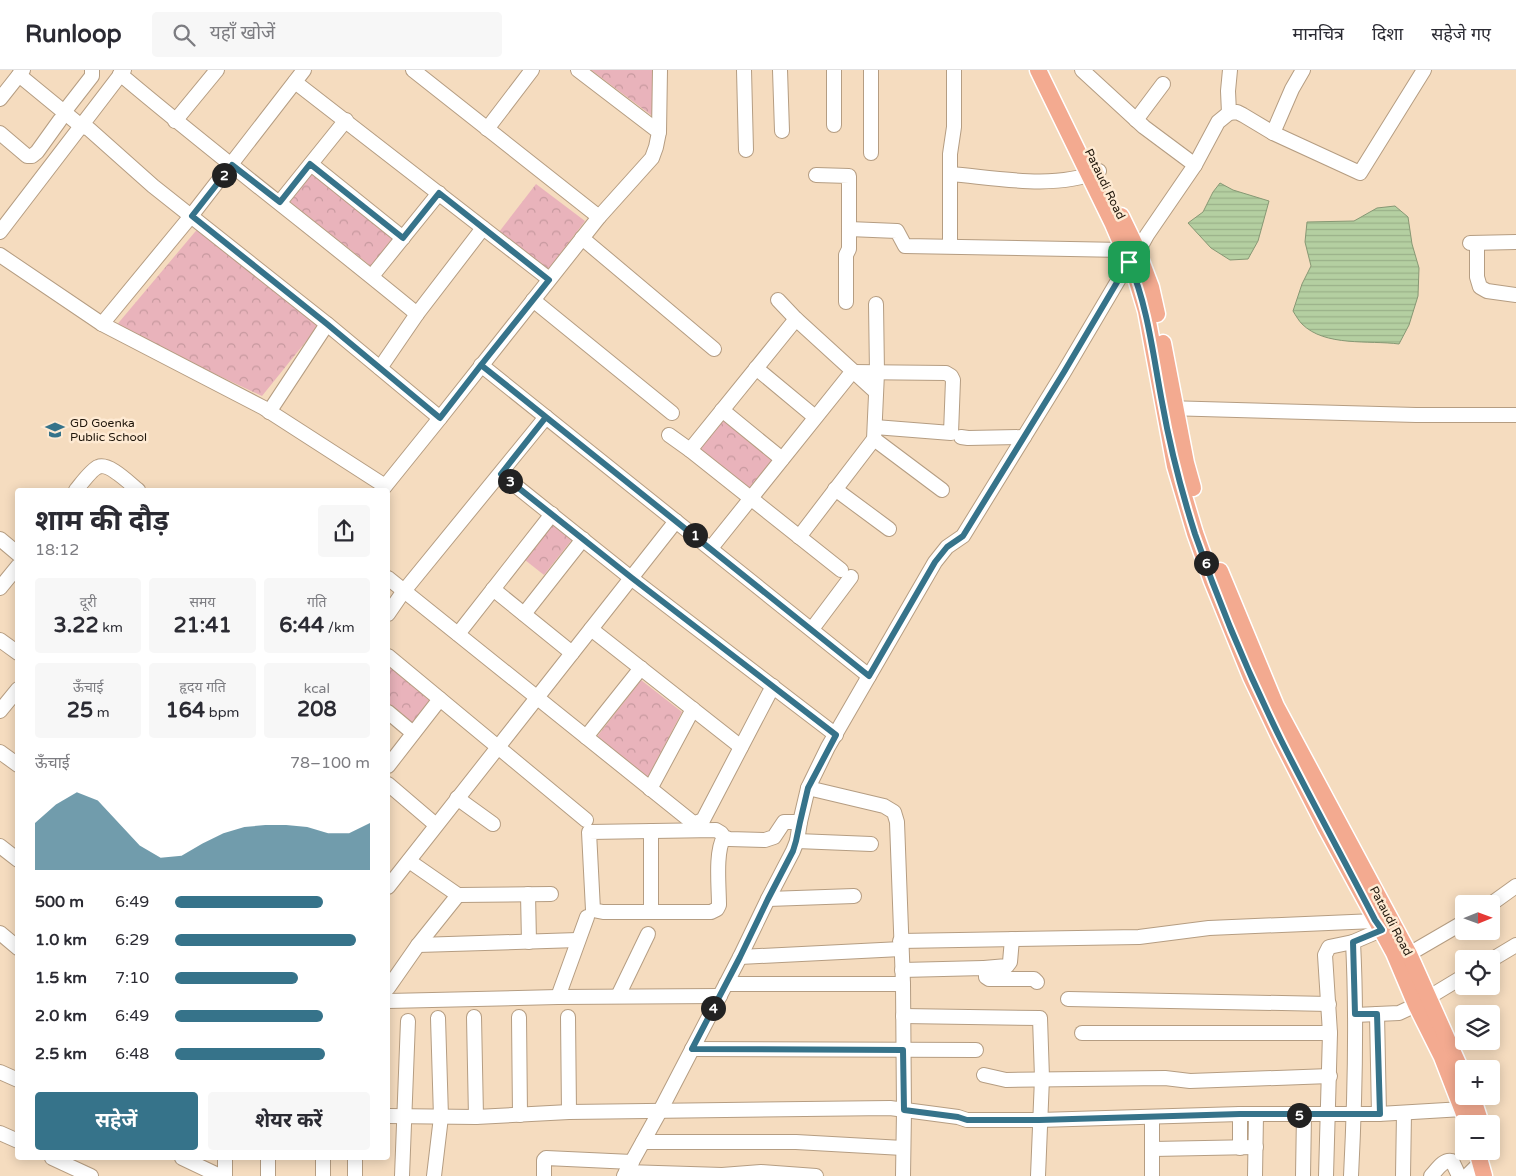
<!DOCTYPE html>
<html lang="hi">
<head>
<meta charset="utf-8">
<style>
  body { margin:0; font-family:"Varela Round","Noto Sans Devanagari",sans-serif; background:#f7f7f7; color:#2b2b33; height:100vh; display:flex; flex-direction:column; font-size:19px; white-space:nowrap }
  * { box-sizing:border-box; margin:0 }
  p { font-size:16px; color:#7c7c81 }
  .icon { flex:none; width:28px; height:28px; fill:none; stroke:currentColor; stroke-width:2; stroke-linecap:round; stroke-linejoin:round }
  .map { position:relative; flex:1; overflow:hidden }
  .sheet { position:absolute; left:15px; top:418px; width:375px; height:672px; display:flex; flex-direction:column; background:#fff; border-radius:5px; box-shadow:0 2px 12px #0003 }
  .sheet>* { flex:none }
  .needle { width:32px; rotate:89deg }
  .controls { position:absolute; left:1455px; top:825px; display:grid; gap:10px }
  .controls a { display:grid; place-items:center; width:45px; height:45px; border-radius:5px; background:#fff; box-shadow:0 2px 12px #0003; font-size:25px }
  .pin { position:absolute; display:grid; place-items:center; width:42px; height:42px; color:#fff; margin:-21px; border-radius:10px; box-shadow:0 2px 8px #0006 }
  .km { position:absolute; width:25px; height:25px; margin:-12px; border-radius:50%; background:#222; color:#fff; font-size:14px; line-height:25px; text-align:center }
  .round { display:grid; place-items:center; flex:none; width:52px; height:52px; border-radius:5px; background:#f7f7f7 }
  .summary { display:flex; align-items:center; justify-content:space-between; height:85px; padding:0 20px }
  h1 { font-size:28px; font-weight:700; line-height:38px }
  .stats { display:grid; grid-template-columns:repeat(3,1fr); gap:8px; height:85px; padding:5px 20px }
  .stats div { display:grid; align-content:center; border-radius:5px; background:#f7f7f7; text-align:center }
  .stats b { font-size:21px; font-weight:700 }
  .stats small { font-size:14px; font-weight:400 }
  .stats p { font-size:14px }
  .chart { height:140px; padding:10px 20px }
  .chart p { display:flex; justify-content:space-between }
  .chart svg { width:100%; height:90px; margin-top:5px; fill:#36738a; opacity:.7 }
  .cta { display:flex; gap:10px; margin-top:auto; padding:10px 20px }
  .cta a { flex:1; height:58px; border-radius:5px; background:#36738a; color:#fff; font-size:20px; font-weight:700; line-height:58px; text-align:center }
  .cta a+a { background:#f7f7f7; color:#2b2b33 }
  ul { padding:0 20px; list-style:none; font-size:16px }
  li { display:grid; grid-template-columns:80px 60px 1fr; align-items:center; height:38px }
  li i { height:12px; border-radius:6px; background:#36738a }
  header { display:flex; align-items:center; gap:30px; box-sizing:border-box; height:70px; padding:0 25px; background:#fff; border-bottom:1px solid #e1e1e2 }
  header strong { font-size:24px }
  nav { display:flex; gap:28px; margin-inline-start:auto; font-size:18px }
  .search { width:350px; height:45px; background:#f7f7f7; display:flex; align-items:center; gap:12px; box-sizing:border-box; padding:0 18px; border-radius:5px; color:#7c7c81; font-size:19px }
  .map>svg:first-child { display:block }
</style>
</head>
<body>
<header>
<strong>Runloop</strong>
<div class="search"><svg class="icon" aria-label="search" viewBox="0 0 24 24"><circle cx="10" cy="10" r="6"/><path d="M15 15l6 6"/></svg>यहाँ खोजें</div>
<nav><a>मानचित्र</a><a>दिशा</a><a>सहेजे गए</a></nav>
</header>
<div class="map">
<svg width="1516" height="1106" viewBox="0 0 1516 1106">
  <defs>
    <pattern id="park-crowns" width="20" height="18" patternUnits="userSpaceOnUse" patternTransform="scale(1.25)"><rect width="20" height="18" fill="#e9b3bb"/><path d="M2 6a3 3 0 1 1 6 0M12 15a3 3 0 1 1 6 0" fill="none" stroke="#c7999f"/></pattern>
    <pattern id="water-rules" width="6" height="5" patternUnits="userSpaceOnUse" patternTransform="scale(1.25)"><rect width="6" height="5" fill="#b4cfa1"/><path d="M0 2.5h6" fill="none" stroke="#9ab189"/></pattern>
  </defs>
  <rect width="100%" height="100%" fill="#f5dcbf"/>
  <g fill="url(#park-crowns)">
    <path d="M591,0H655V48Z"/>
    <path d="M312,104L394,169L372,197L290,132Z"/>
    <path d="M536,114L585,151L548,200L499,162Z"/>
    <path d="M200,156L320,254L262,326L115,257Z"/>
    <path d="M723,349L773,389L749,418L699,378Z"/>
    <path d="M555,452L574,467L544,505L525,490Z"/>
    <path d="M388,594L430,631L411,654L388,633Z"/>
    <path d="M641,610L682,642L647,709L596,668Z"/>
  </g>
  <g fill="url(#water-rules)" stroke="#879874">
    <path d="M1220,113L1233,120L1269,131L1258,171L1248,189L1230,190L1211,178L1188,153L1203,142L1213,122Z"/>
    <path d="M1395,136L1408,147L1412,174L1419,198L1418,226L1409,255L1399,274C1369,270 1325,277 1302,254C1299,251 1296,246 1293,241L1302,214L1311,196L1305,172L1307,152L1354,151L1377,138Z"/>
  </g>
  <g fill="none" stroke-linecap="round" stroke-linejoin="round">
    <g stroke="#b59d82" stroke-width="16">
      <g id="minor">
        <path d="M413,0L599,147"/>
        <path d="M744,0L746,80"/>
        <path d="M780,0L782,61"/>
        <path d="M1082,0L1144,57L1195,95"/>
        <path d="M120,4C217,86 319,163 417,244"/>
        <path d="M19,5L81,56L89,59L153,116L327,254L440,348"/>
        <path d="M295,12L549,209"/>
        <path d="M0,29L23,0"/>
        <path d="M64,42L92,6V0"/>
        <path d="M1229,43L1228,21L1230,0"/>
        <path d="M1136,50L1163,14"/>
        <path d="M175,51L217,0"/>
        <path d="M834,55V0"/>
        <path d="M487,59L532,0"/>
        <path d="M659,62L660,0"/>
        <path d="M0,63L27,86H32L37,82L60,50"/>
        <path d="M1273,63L1292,19L1303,0"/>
        <path d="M871,83V0"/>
        <path d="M311,94L403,168"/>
        <path d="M951,104C997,108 1055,120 1099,101"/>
        <path d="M816,105L849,106V179L846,185V232"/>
        <path d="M280,132L346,50"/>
        <path d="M849,159L897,161L905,176L1124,180"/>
        <path d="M0,162L124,0"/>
        <path d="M582,168L714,279"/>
        <path d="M1470,173L1516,172"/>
        <path d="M1477,173V207L1480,217L1487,221L1516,225"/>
        <path d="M950,176V84L954,57V0"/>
        <path d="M0,185L102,254L264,338L385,416"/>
        <path d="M372,206L439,123"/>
        <path d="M533,230L672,343"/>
        <path d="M778,230L796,249L876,322"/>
        <path d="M102,254L191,146L304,0"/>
        <path d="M481,295L869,606"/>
        <path d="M380,298L417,244L483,158"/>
        <path d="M756,298L815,347"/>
        <path d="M1166,338L1416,345H1516"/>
        <path d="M722,340L782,389"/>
        <path d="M269,342L327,254"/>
        <path d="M669,365L690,380L841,500"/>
        <path d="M961,367L968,368L1024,367"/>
        <path d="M874,369L942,420"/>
        <path d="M690,380L796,249"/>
        <path d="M501,404L631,508L836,665"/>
        <path d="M835,419L889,459"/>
        <path d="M76,420C81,414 92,399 98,397C109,392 130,414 138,420"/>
        <path d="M382,420L440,348L599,147L652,88L656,77L659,62L578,0"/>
        <path d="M799,467L874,369L877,303L876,234"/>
        <path d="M0,469L18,484"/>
        <path d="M711,478L852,302L946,303L951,306L953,310L951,363L875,357"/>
        <path d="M388,508L692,752L695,753L703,750L773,616"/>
        <path d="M0,518L18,496"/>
        <path d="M493,519L572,583"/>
        <path d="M404,521L546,347"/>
        <path d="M388,544L401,525"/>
        <path d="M524,544L583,469"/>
        <path d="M591,559L741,677"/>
        <path d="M812,559L851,507"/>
        <path d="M458,564L552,444"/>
        <path d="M0,570L18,583"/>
        <path d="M388,586L586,750"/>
        <path d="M0,641L18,619"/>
        <path d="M388,642L413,663"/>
        <path d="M586,667L641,598"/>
        <path d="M0,682L18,695"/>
        <path d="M388,696L440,629"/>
        <path d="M388,714L436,755"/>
        <path d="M808,718L884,736L894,742L897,752L903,914L904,1041L903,1106"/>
        <path d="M650,719L693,639"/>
        <path d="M457,728L493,754"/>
        <path d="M724,767L721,763L716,760L589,762L593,840L603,842H711L717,839L719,835C719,817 715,782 724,767L729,769L765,770L774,767L784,752H800"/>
        <path d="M797,771L871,774"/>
        <path d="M0,776L18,790"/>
        <path d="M409,791L458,825L551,824"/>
        <path d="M388,817L676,451"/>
        <path d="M528,824L529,872"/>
        <path d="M768,829L854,826"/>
        <path d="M1491,834L1516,816"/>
        <path d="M651,842V761"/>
        <path d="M0,863L18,878"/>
        <path d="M900,871L1139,867L1209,858L1375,851"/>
        <path d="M418,875L578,870"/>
        <path d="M1409,884L1464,852"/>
        <path d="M740,887L901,879"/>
        <path d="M1491,890L1516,875"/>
        <path d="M984,898L1007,896L1010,892L1012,869"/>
        <path d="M902,900L984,898L986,900V907L989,909H1034L1037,912"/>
        <path d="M726,914H903"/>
        <path d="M388,918L418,875L458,825"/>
        <path d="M618,926L648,864"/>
        <path d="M558,927L587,847"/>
        <path d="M1068,929L1329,934"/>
        <path d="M388,931L558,927L720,926"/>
        <path d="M1377,944L1379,1044"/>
        <path d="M1355,945L1399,943L1416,935L1464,906"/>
        <path d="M903,946L1040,948L1042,1008L1038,1106"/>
        <path d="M474,947L476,1047"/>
        <path d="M519,947L520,1045"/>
        <path d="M568,947L569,1042"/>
        <path d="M1082,963H1330"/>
        <path d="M692,979L976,980"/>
        <path d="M0,1002L18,1010"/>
        <path d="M984,1005L1006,1010L1165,1008L1190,1011L1330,1006"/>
        <path d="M388,1046L476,1047L569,1042L890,1038L958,1047L967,1050H1039L1240,1044H1379L1463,1039L1472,1036"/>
        <path d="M1152,1047V1106"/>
        <path d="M0,1063L18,1071"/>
        <path d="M643,1072H796L903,1078"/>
        <path d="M1240,1078V1044"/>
        <path d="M1153,1079L1256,1077"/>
        <path d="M52,1088L91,1106"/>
        <path d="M182,1088L220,1106"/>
        <path d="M225,1088V1106"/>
        <path d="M626,1102L722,1105L761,1102L816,1106"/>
        <path d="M268,1106V1088"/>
        <path d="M323,1106V1088"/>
        <path d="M355,1106V1088"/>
        <path d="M402,1106L408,951"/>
        <path d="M434,1106L441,1047L438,948"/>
        <path d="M544,1106V1090L546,1088L632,1092"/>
        <path d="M624,1106L660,1041L740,887L768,829L793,781L797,771L800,752L808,718L828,677L935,492L947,477L963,466L1064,302L1129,192L1137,183L1147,165L1195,95L1218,52L1229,43L1237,42L1243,45L1273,63L1360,103L1424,0"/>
        <path d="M1255,1106L1256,1045"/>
        <path d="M1303,1106L1304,1044"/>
        <path d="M1326,1106L1330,963L1325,885L1329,877L1353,872"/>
        <path d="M1351,1106C1355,1028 1357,950 1353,872L1381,860"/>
        <path d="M1403,1106L1404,1043"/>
        <path d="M1431,1106C1437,1100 1443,1089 1452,1091L1459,1106"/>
        <path d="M1467,1106L1481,1092"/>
      </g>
    </g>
    <g stroke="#fff" stroke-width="19">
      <g id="major">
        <path d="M1038,0L1113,154L1136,208L1146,241L1175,396L1195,463L1212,511L1251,607L1281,670L1326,758L1394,883L1416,935L1442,987L1468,1054"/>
        <path d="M1121,146L1135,175L1151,217L1157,244"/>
        <path d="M1163,273L1186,393L1193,418"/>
        <path d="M1220,501L1276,636L1409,884L1464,1007"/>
        <path d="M1472,1026L1481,1054"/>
        <path d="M1477,1081L1484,1106"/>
      </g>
    </g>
    <use href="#minor" stroke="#fff" stroke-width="14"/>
    <use href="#major" stroke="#f3aa90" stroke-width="16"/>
  </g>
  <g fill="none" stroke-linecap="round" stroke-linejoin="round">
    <g stroke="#fff" stroke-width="10">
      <path id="route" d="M1129,192L1064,302L963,466L947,477L935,492L869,606L481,295L440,348L327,254L192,146L232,95L280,132L310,94L403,168L439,123L549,210L481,295L546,347L501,404L632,508L836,665L808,718L800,752L796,771L793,781L768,829L740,887L692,979L903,980L904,1040L958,1047L967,1050H1039L1240,1044H1380L1377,944H1355L1353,872L1382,860L1375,850C1344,790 1311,730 1281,670C1248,603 1219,534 1195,464C1181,420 1170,377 1162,332C1153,285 1148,237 1129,192"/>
    </g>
    <use href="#route" stroke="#36738a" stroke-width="6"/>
  </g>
  <defs>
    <g id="school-bare" transform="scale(1.5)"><path d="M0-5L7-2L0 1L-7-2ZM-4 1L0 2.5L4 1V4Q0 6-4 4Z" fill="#36738a" stroke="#feead3" stroke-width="2.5" paint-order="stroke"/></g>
  </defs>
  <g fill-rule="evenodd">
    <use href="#school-bare" x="55" y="360"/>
  </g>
  <g text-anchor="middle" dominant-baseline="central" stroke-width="5" stroke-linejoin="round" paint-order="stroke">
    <g font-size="12" fill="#1f160b" stroke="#feead3">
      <text transform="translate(1105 114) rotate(64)">Pataudi Road</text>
      <text transform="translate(1391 851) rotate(62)">Pataudi Road</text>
    </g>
    <g font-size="12" fill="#1f160b" stroke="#feead3" text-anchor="start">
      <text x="70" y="353">GD Goenka<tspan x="70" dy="14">Public School</tspan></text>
    </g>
  </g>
</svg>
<div class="controls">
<a><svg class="needle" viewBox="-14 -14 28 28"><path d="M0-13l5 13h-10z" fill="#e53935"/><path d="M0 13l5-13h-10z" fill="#7c7c81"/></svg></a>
<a><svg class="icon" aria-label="locate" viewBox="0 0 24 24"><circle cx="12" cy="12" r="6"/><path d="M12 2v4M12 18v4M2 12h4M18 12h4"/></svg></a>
<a><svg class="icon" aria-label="layers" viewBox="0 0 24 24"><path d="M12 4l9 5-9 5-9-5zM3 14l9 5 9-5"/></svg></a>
<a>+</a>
<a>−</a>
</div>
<div class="pin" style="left:1129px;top:192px;background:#1e9e55"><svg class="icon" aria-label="arrive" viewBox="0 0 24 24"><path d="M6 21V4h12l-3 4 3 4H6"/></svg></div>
<b class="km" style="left:695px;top:465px">1</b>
<b class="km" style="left:224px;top:105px">2</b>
<b class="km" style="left:510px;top:411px">3</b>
<b class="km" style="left:713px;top:938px">4</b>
<b class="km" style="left:1299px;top:1045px">5</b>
<b class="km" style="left:1206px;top:493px">6</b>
<section class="sheet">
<div class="summary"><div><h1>शाम की दौड़</h1><p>18:12</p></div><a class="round"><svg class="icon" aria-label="share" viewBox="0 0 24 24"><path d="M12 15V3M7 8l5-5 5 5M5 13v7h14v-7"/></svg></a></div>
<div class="stats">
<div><p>दूरी</p><b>3.22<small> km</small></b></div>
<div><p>समय</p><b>21:41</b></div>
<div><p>गति</p><b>6:44<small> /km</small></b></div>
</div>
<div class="stats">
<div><p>ऊँचाई</p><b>25<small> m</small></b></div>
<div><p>हृदय गति</p><b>164<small> bpm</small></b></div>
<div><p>kcal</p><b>208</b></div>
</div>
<div class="chart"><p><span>ऊँचाई</span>78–100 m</p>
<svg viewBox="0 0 160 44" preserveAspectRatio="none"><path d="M0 44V21L10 12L20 6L30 10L40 21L50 32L60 38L70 37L80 31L90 26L100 23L110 22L120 22L130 23L140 26L150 26L160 21V44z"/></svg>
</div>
<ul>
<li><b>500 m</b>6:49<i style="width:76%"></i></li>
<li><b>1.0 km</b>6:29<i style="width:93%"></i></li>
<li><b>1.5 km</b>7:10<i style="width:63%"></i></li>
<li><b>2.0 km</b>6:49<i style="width:76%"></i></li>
<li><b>2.5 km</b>6:48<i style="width:77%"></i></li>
</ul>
<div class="cta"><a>सहेजें</a><a>शेयर करें</a></div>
</section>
</div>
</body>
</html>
